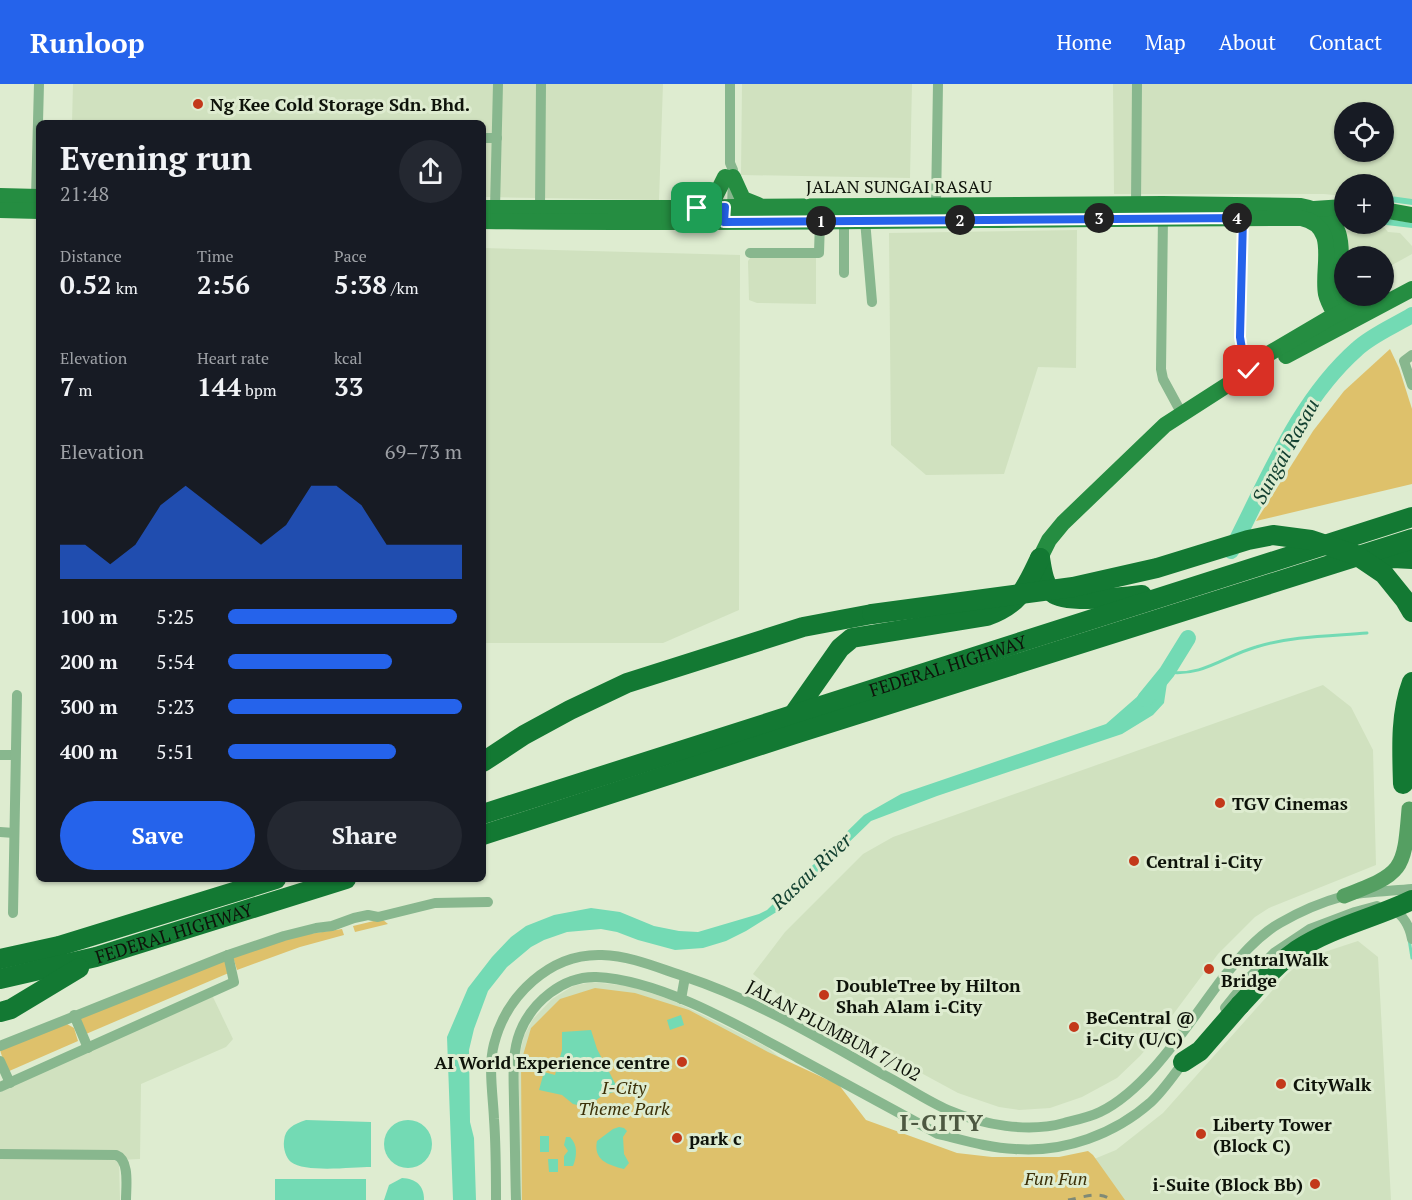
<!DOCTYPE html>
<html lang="en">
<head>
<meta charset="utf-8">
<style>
  body { margin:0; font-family:"PT Serif",serif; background:#242831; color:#f1f3f6; height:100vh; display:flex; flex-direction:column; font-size:22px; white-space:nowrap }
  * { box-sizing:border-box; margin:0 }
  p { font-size:20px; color:#9ea1a6 }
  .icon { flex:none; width:33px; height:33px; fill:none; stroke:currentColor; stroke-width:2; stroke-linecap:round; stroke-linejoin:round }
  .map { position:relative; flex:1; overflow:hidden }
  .panel { position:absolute; left:36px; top:36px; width:450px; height:762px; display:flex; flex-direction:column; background:#171b24; border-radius:9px; box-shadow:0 2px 4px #0004 }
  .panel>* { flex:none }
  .tools { position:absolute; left:1334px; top:18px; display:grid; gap:12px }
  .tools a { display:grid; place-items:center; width:60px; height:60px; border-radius:50%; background:#171b24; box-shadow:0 2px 4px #0004; font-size:30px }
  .pin { position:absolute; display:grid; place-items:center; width:51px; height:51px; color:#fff; margin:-26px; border-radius:12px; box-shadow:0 3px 9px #0006 }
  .km { position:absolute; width:30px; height:30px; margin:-15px; border-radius:50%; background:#222; color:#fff; font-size:16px; line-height:30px; text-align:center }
  .round { display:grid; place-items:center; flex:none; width:63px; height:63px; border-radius:32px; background:#242831 }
  .overview { display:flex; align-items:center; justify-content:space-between; height:102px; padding:0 24px }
  h1 { font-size:33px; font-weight:600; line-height:45px }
  .metrics { display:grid; grid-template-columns:repeat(3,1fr); gap:9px; height:102px; padding:6px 24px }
  .metrics div { display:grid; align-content:center }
  .metrics b { font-size:26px; font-weight:600 }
  .metrics small { font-size:16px; font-weight:400 }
  .metrics p { font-size:16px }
  .chart { height:168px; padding:12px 24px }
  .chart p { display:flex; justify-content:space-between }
  .chart svg { width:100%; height:108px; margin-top:6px; fill:#2563eb; opacity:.7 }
  .primary-button { display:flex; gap:12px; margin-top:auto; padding:12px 24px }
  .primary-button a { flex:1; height:69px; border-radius:36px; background:#2563eb; color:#fff; font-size:24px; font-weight:600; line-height:69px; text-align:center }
  .primary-button a+a { background:#242831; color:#f1f3f6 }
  ul { padding:0 24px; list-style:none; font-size:20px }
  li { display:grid; grid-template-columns:96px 72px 1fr; align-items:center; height:45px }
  li i { height:15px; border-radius:8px; background:#2563eb }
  header { display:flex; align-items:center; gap:36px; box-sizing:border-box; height:84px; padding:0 30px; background:#2563eb; color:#fff }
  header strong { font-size:28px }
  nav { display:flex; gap:33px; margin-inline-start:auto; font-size:21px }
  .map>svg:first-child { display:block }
</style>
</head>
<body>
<header>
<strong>Runloop</strong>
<nav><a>Home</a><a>Map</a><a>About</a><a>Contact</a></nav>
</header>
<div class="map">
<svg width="1412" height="1116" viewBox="0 0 1412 1116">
  <rect width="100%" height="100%" fill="#deecd0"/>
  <g fill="#d0e1bf" fill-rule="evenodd">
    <path d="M73,0H663L659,116L483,113V39H72Z"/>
    <path d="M742,0H912L910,94L741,91Z"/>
    <path d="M1113,0H1412V119L1383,116V100H1344V112L1324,110H1114ZM1344,28H1383V68H1344Z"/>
    <path d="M1382,141L1388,148L1400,149L1412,162V170L1383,186V172H1344L1342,148Z"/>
    <path d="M1077,146L1076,284L1038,283L1004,390L926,391L891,361L889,149Z"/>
    <path d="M483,164L740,171L739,526L663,559H483Z"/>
    <path d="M751,173H816V220L757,219L749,216L748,177Z"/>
    <path d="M1323,601L1351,623L1373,666L1376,781L1269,824L1255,833L1218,870L1154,956L1140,972L1117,994L1082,1013L1050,1024L1019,1026L999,1023L958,1009L783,914L753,890L785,848L863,770L893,753Z"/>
    <path d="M1358,857L1378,873L1391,1116H521L518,976L524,952L533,935L552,915L573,902L592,898L629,902L669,915L705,932L767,963L833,1018L851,1040L948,1078L1082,1080L1116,1066L1163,1029L1286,891L1306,874Z"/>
    <path d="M212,911L233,955L226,963L141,1000L140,1075L119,1076L120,1116H0V1008Z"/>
  </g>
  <g fill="#dec16b">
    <path d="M1390,265L1399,284L1412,325V400L1256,437L1313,347L1344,307Z"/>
    <path d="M382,835L388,840L355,848L353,842Z"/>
    <path d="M342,845L344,851L300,863L237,886L233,873L296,852Z"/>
    <path d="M226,876L231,888L86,950L80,934Z"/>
    <path d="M595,904L635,909L689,926L768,968L839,1001L866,1036L957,1069L992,1073H1059L1088,1067L1093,1071L1125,1116H522L521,978L531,944L560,915Z"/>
    <path d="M67,940L74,944L78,957L7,988L0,966Z"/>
  </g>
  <g fill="#73dab4">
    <path d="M1383,111L1412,115V121L1383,117Z"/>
    <path d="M1383,134L1412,139V144L1378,140H1383Z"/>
    <path d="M1154,598L1167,599L1164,619L1153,631L1122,650L937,712L871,737L778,827L746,847L726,857L703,864L675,866L638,856L617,848L601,845L567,848L544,856L531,863L507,883L488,907L474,945L469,966L470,1038L474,1054L476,1116H453L447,953L468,904L492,873L511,853L526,842L554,831L591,824L620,828L654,842L679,847L698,848L759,830L767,826L864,731L901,710L1106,640Z"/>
    <path d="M681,931L684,941L670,946L667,936Z"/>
    <path d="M591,946L597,965L617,1003L614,1008L602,1012L592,1019L582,1022L573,1020L562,1011L539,1006L544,988L555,991L562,966V948Z"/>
    <circle cx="408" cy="1060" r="24"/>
    <path d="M306,1036L371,1038V1083C352,1083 305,1089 291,1078C286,1074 283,1064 284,1057C285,1044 294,1040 306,1036Z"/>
    <path d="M619,1043L624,1044L627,1047L623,1053L624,1070L629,1079L624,1085C608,1081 593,1076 597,1057L613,1045Z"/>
    <rect x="540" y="1052" width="9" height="16"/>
    <path d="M566,1053H570C578,1061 577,1072 573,1082H564V1072L568,1067L564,1061Z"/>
    <path d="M548,1075H558V1088H549Z"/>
    <path d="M402,1094C416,1095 424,1101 424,1116H384L389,1101Z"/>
    <rect x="275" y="1095" width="91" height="21"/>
  </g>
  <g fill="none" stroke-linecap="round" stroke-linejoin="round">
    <g stroke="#73dab4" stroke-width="3">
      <path d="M1167,588C1203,593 1224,572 1256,563C1292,552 1330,552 1367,549"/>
      <path d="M1409,855L1412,874"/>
    </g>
    <g stroke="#73dab4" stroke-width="16">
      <path d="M1231,467C1267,398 1297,318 1357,265C1372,251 1394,242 1412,231"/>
      <path d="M1145,615L1167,588L1188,554"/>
    </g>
    <g stroke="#88b78e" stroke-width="10">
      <path d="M730,0V79L733,86L732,128"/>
      <path d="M483,54H497"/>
      <path d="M36,113L39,0"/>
      <path d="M1136,120L1137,0"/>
      <path d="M936,121L938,0"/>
      <path d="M495,124L498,0"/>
      <path d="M540,125L541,0"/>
      <path d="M1163,133L1161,285L1163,295L1182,330"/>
      <path d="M1243,134L1240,253L1242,265L1249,287"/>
      <path d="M865,136L872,218"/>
      <path d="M844,137V189"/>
      <path d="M750,169H819L820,137"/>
      <path d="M1412,271L1404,277L1412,301"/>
      <path d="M0,671H15"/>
      <path d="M0,748L14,749"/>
      <path d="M1392,824C1403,831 1410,843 1412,855"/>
      <path d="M13,829L17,611"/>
      <path d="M681,915L685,893"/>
      <path d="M1225,924L1250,893L1274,869L1310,845L1355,828L1377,822"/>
      <path d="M74,931L88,964"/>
      <path d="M0,962L228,871L284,852L316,844L332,842L354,834L368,831L378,833L435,819L488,818"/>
      <path d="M0,977L10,999"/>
      <path d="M0,1003L234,898L228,871"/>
      <path d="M0,1070L116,1071C130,1076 126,1103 126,1116"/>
      <path d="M496,1116C496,1089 496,1062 494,1035C493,1011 488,983 494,960C506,912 550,869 602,871C632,872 658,884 686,893C755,916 819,954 882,990C904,1001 925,1016 948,1026C983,1041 1028,1049 1064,1039C1076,1036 1090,1033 1100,1028C1148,1005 1190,937 1222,895C1239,874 1257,852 1280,839C1299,828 1322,818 1344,812C1363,808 1391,807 1412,805"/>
      <path d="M516,1116C515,1084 515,1052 514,1020C514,997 511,971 520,948C532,918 563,892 596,893C662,896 741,943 798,974C844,999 891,1024 938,1050C963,1056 989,1064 1015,1065C1064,1069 1115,1050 1151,1018C1164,1006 1175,989 1186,975"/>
    </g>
    <path stroke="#559f62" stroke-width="15" d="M1344,812C1403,789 1404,788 1409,725"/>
    <g stroke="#258d41" stroke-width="16">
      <path d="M733,93L743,115L758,121"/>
      <path d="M0,112L39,113"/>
      <path d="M483,124H697L733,123L1163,120L1301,122C1358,133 1335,176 1341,216C1342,224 1345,231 1349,238"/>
      <path d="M698,124L714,115L725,93"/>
      <path d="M1314,125L1344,123"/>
      <path d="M0,126L39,127"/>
      <path d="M1383,126L1412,131"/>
      <path d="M483,137C756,141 1028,134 1301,134C1340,142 1321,183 1326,210C1328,219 1334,228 1338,236"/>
      <path d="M1286,272L1412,205"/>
      <path d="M1040,474L1049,456L1063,439L1165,341L1249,287L1253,279L1328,235L1373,212"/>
    </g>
    <g stroke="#137933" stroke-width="20">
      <path d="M1040,474C1042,485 1043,500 1053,509C1065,520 1125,513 1142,511"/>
      <path d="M1373,479L1393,474L1412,475"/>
      <path d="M793,631L840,564L852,554L987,532C1021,519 1025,505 1040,474"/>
      <path d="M483,678L524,651L570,626L627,599L803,543L872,530"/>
      <path d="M1403,700C1402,666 1400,630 1412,598"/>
      <path id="s1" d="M483,730L1412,433"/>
      <path d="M483,751L798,649L1412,455"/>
      <path d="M0,875L59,862L276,795"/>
      <path id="s2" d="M0,895L96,873L346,795"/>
      <path d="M0,928L11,925L79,884"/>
      <path d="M1183,978L1200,967L1240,921"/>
    </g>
    <path stroke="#808a76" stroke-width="3" stroke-dasharray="8 8" stroke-linecap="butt" d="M1068,1116C1081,1114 1100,1106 1111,1116"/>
    <g stroke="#137933" stroke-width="20">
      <path d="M872,530L1073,503L1157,484L1248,456L1273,451L1311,456L1356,471L1384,490L1405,516L1412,528"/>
      <path d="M1240,921C1258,902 1275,881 1297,866C1332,843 1375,834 1412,816"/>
    </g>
  </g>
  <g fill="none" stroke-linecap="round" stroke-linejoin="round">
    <g stroke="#fff" stroke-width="12">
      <path id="route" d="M697,124L725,123L724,138L1243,134L1240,253L1242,265L1249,287"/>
    </g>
    <use href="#route" stroke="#2563eb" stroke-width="8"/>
  </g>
  <g fill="#c3381a" stroke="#deecd0" stroke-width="2">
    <circle cx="198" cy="20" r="6"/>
    <circle cx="1220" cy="719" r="6"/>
    <circle cx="1134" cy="777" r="6"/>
    <circle cx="1209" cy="885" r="6"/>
    <circle cx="824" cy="911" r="6"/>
    <circle cx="1074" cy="943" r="6"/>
    <circle cx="682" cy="978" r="6"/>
    <circle cx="1281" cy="1000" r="6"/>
    <circle cx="1201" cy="1050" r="6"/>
    <circle cx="677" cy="1054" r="6"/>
    <circle cx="1315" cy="1100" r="6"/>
  </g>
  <g text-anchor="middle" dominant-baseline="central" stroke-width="6" stroke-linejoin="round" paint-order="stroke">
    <g font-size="18" font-weight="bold" fill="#0e130a" stroke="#deecd0" text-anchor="start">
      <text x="210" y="20">Ng Kee Cold Storage Sdn. Bhd.</text>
      <text x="1232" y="719">TGV Cinemas</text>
      <text x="1146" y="777">Central i-City</text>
      <text x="1221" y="875">CentralWalk<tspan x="1221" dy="21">Bridge</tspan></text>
      <text x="836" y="901">DoubleTree by Hilton<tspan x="836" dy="21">Shah Alam i-City</tspan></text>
      <text x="1086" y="933">BeCentral @<tspan x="1086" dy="21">i-City (U/C)</tspan></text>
      <text x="670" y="978" text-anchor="end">AI World Experience centre</text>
      <text x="1293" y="1000">CityWalk</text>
      <text x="1213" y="1040">Liberty Tower<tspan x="1213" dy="21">(Block C)</tspan></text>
      <text x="689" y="1054">park c</text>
      <text x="1303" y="1100" text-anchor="end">i-Suite (Block Bb)</text>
    </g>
    <g font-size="18" fill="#0e130a" stroke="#deecd0">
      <text x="899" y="102">JALAN SUNGAI RASAU</text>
      <text stroke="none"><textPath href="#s1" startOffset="488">FEDERAL HIGHWAY</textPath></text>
      <text stroke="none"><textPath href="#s2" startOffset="180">FEDERAL HIGHWAY</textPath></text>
      <text transform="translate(834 946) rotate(28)">JALAN PLUMBUM 7/102</text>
    </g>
    <g font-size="18" font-style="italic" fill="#3c3008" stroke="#deecd0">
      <text x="624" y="1003">I-City<tspan x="624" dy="21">Theme Park</tspan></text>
      <text x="1056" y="1094">Fun Fun</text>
    </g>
    <g font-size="20" font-style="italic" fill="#134131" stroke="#deecd0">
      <text transform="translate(1285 367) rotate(-61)">Sungai Rasau</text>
      <text transform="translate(811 787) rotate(-43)">Rasau River</text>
    </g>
    <g font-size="24" font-weight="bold" letter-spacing="1.5" fill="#4d5841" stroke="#deecd0">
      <text x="942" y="1038">I-CITY</text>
    </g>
  </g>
</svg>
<div class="tools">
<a><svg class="icon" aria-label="locate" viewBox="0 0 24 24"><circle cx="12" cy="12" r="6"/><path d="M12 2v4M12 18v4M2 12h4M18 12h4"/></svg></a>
<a>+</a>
<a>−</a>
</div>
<div class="pin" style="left:697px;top:124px;background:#1e9e55"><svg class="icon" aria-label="arrive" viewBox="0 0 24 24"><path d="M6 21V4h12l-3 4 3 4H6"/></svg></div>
<div class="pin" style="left:1249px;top:287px;background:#d93025"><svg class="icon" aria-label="check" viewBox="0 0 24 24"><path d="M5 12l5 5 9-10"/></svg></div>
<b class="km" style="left:821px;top:137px">1</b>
<b class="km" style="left:960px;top:136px">2</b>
<b class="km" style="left:1099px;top:134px">3</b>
<b class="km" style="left:1237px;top:134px">4</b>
<section class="panel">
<div class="overview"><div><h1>Evening run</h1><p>21:48</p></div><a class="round"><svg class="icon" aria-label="share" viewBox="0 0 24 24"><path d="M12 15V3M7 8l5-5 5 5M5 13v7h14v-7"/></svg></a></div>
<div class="metrics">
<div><p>Distance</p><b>0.52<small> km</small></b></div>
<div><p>Time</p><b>2:56</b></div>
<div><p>Pace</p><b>5:38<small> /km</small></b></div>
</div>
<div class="metrics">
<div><p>Elevation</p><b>7<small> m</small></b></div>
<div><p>Heart rate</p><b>144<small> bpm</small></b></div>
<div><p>kcal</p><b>33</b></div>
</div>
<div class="chart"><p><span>Elevation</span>69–73 m</p>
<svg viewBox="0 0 160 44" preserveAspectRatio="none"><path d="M0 44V30L10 30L20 38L30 30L40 14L50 6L60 14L70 22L80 30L90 22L100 6L110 6L120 14L130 30L140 30L150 30L160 30V44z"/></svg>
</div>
<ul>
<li><b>100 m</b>5:25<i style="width:98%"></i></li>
<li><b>200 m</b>5:54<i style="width:70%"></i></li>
<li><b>300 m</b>5:23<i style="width:100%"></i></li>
<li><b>400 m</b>5:51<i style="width:72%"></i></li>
</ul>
<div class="primary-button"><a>Save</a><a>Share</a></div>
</section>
</div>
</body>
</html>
